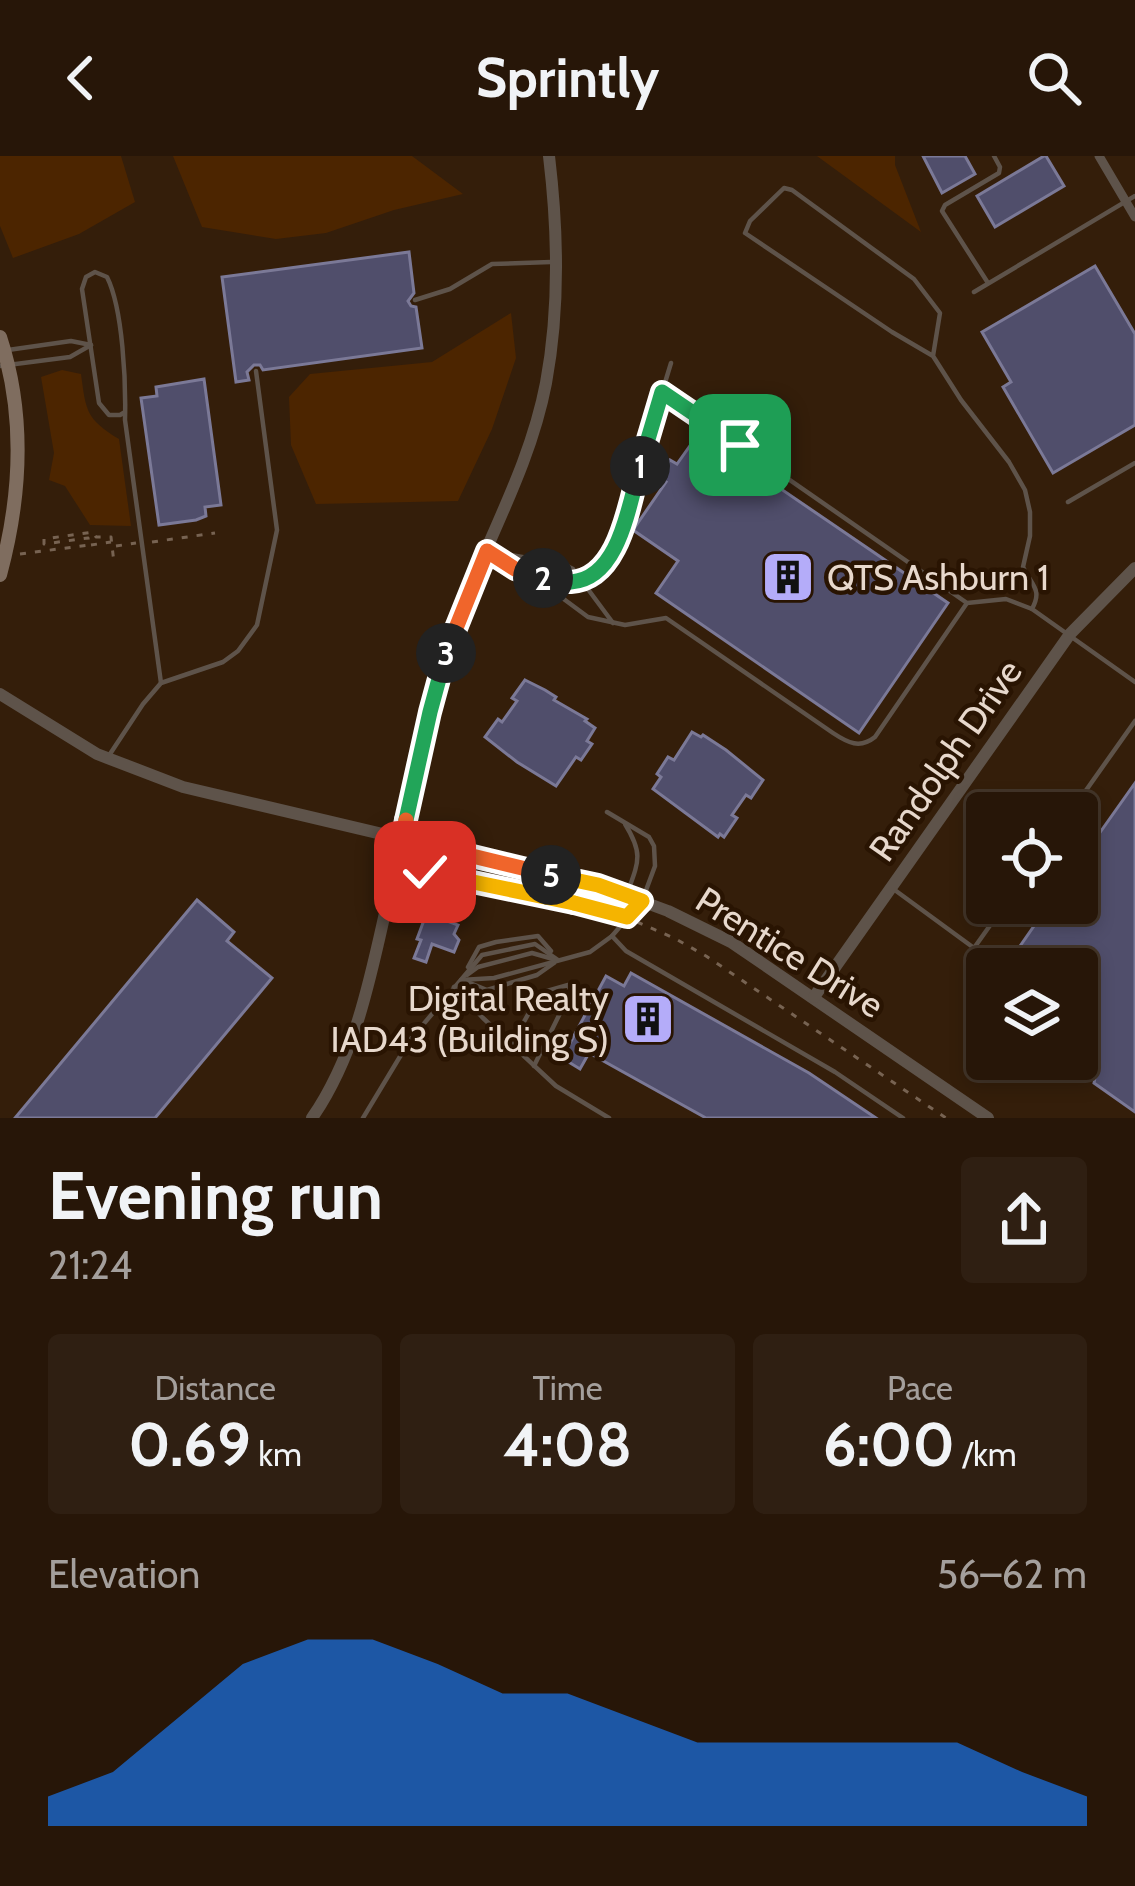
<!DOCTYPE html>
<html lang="en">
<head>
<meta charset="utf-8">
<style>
  body { margin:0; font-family:Cabin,sans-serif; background:#2f1f12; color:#f1f3f6; height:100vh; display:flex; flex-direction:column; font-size:45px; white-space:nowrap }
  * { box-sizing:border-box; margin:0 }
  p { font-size:39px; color:#a49f9c }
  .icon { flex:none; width:66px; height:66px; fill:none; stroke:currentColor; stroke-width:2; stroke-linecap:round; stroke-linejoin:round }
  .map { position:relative; height:962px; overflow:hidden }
  .side { display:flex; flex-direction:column; background:#271608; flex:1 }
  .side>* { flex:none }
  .buttons { position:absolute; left:966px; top:636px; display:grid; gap:24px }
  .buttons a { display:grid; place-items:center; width:132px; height:132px; border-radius:12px; background:#271608; box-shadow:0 6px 18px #0003,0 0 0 3px #433529; font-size:60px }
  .pin { position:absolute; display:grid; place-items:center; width:102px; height:102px; color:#fff; margin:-51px; border-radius:24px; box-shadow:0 6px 18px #0006 }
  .km { position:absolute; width:60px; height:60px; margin:-30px; border-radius:50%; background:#222; color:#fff; font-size:33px; line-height:60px; text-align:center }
  .round { display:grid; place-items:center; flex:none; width:126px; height:126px; border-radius:12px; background:#2f1f12 }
  .summary { display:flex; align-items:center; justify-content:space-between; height:204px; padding:0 48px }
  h1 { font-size:66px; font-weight:700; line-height:90px }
  .stats { display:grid; grid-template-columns:repeat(3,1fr); gap:18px; height:204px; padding:12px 48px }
  .stats div { display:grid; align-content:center; border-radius:12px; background:#2f1f12; text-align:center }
  .stats b { font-size:60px; font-weight:700 }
  .stats small { font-size:33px; font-weight:400 }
  .stats p { font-size:33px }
  .chart { height:336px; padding:24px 48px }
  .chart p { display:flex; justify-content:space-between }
  .chart svg { width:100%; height:216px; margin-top:12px; fill:#1a73e8; opacity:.7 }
  header { display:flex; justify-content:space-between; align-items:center; height:156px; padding:0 48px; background:#271608; font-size:54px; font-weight:700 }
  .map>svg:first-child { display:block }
</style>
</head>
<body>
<header><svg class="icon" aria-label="back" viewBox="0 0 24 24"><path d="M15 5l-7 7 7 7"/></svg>Sprintly<svg class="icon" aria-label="search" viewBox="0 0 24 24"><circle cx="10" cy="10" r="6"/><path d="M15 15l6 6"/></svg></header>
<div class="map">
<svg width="1135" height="962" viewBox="0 0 1135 962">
  <rect width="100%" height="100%" fill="#341e0a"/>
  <g fill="#4c2500">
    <path d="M0,0H121L135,46L79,78L13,102L0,70Z"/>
    <path d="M173,0H412L463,38L394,54L326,77L276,83L202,71Z"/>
    <path d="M817,0H895V9L921,76Z"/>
    <path d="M511,157L516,202L492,273L458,345L316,348L291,289L289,241L310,218L432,206Z"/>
    <path d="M62,214L81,218C86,255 86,263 119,283L131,370L90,369L65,330L49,324L54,297L41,221Z"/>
  </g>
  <g fill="#504e6b" stroke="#7b7997" stroke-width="3">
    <path d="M923,0H965L975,18L942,37Z"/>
    <path d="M1044,0H1046L1064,30L995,71L977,40Z"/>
    <path d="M409,96L414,137L408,145L411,150L416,151L422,192L263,214L260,209H254L247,216L249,224L236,226L222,121Z"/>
    <path d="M1095,110L1135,178V269L1053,317L1003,231L1011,226L982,176Z"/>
    <path d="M204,223L221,349L205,351L206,360L196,364L159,369L141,242L157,240L156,231Z"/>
    <path d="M699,277L948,447L859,577L656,437L678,405L633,374L666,326L658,321L670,304L677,308Z"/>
    <path d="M525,524L545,534L556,541L554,544L587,563L585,565L595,572L587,585L592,588L581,604L576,601L556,630L517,606L485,581L498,563L502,566L517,545L512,542Z"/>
    <path d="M692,576L701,581L703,579L726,594L763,624L751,642L746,639L732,659L737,662L724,681L720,678L718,681L653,633L661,621L657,618L668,601L674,604Z"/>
    <path d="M1135,627V956L1094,927L1095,922L1077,909V813H1004L1050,747H1077V709Z"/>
    <path d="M437,736L450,741L442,763L458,769L454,778L459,784L454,796L432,788L426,806L414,802L421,784L417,783L430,748L433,749Z"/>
    <path d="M197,744L234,776L227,785L272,822L155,962H15Z"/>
    <path d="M631,817L809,917L876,962H706L589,897L580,913L562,902L606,820L624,830Z"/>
  </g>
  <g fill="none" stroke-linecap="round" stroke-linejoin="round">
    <g stroke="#776352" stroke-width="3" stroke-dasharray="6 9" stroke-linecap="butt">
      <path d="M152,386L215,377"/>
      <path d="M91,389L111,386"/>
      <path d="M116,390L136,387"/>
      <path d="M20,398L89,389L88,382L44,388V383L93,376L96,381H111L114,407"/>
      <path d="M425,716L542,739L617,758"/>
      <path d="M637,766L674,782L706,800L946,962"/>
    </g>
    <g stroke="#5e534a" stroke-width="4.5">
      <path d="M988,127L942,55L945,49L999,17L1000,11L994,0"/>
      <path d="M974,136L1135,40"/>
      <path d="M415,144L450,133L492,108L551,106"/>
      <path d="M8,194L71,185L91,189"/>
      <path d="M933,200L940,157L914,123L792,34L784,32L750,65L745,77L892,176L933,200L961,244L1009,306L1025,334L1030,356V380L1023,411C1031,429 1043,433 1032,453L1135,526"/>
      <path d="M0,210L70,201L91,189"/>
      <path d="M663,236L967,447L1006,443L1032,453"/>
      <path d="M125,256L120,259H109L99,247L82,133L86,121L95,116L107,121C123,153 126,227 125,264L161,527"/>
      <path d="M1068,346L1135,307"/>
      <path d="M487,395L514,413L534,421L588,461L625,469L666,462L833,577C848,587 860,593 875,581L967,447"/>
      <path d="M493,396L563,408L573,413L613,467"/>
      <path d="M535,421C569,426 589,430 612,400L671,207"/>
      <path d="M110,598L143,548L161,527L223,506L238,495L257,469L277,374L256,215"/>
      <path d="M1070,657L1135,565"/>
      <path d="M625,668C643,697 639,705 628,735"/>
      <path d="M892,732L974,792L1006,747"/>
      <path d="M612,780L626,795L835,916L903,962"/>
      <path d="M468,811L479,791L496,786L538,780L551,795"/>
      <path d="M467,819L478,811L532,797L553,803"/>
      <path d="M461,824L494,822L590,796L612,780L642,745L655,710L654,690L649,681L607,656"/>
      <path d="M465,825L487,834L537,819L554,807"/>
      <path d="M454,831L483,862L556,930L609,962"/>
      <path d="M511,889L540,837L568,829L571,835L534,910"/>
      <path d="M363,962L410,884L482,799L535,788L558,804"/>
    </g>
    <path stroke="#5e534a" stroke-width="9" d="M1099,0L1135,61"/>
    <g stroke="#5e534a" stroke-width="12">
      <path d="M0,538L97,598L183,631L598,729L668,755L731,786L988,962"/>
      <path d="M814,841L1070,478L1135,412"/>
      <path d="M312,962C356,898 370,823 387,748C406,663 422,575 448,491C476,401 528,321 546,227C560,152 558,75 549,0"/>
    </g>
    <path stroke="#7f6d5f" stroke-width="14" d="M0,181C26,260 21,341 0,419"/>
  </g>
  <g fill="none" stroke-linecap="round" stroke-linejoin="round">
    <g stroke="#fff" stroke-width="24">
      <path id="split-1" d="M640,310L662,236L740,289"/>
    </g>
    <g stroke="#fff" stroke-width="24">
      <path id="split-2" d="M543,422C552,423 563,426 571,426C620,423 629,347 640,310"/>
    </g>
    <g stroke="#fff" stroke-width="24">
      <path id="split-3" d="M446,497L487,395L515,413L543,422"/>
    </g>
    <g stroke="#fff" stroke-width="24">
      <path id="split-4" d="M406,664L430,556L446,497"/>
    </g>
    <g stroke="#fff" stroke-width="24">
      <path id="split-5" d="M406,664L402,683L551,719"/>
    </g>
    <g stroke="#fff" stroke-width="24">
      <path id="split-6" d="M551,719L598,729L642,745L627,761L574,747"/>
    </g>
    <g stroke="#fff" stroke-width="24">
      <path id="split-7" d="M425,716L574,747"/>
    </g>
    <use href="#split-1" stroke="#22a559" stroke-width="15"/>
    <use href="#split-2" stroke="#22a559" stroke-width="15"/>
    <use href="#split-3" stroke="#f0652b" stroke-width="15"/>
    <use href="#split-4" stroke="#22a559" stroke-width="15"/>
    <use href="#split-5" stroke="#f0652b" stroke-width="15"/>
    <use href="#split-6" stroke="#f5b400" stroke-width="15"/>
    <use href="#split-7" stroke="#f5b400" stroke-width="15"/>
  </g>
  <defs>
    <g id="building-square" transform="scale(2.7)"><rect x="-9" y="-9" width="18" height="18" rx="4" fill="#b4acf9" stroke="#291402"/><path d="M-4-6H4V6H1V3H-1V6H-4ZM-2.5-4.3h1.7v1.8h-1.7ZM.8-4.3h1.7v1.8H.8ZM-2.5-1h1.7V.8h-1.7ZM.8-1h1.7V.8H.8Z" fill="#111"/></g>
  </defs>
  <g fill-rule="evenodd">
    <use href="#building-square" x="788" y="421"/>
    <use href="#building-square" x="648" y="863"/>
  </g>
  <g text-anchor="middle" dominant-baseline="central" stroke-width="9" stroke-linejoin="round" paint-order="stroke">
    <g font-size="36" fill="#e7d8cc" stroke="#291402" text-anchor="start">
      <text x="827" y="421">QTS Ashburn 1</text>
      <text x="609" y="842" text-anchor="end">Digital Realty<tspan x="609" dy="41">IAD43 (Building S)</tspan></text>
    </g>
    <g font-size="36" fill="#e7d8cc" stroke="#291402">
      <text transform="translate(945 604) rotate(-55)">Randolph Drive</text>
      <text transform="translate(790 796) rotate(32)">Prentice Drive</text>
    </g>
  </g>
</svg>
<div class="buttons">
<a><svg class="icon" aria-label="locate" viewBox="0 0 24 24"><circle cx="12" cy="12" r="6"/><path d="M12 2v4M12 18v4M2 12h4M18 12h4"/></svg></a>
<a><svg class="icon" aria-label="layers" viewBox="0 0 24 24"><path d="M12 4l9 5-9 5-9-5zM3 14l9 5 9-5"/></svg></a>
</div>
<div class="pin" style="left:740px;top:289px;background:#1e9e55"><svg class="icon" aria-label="arrive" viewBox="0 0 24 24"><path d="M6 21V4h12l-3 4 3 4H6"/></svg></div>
<div class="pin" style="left:425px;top:716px;background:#d93025"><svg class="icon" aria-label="check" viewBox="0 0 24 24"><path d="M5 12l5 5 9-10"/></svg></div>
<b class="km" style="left:640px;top:310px">1</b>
<b class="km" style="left:543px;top:422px">2</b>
<b class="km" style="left:446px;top:497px">3</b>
<b class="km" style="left:551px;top:719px">5</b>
</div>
<section class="side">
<div class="summary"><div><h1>Evening run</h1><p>21:24</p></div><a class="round"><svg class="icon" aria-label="share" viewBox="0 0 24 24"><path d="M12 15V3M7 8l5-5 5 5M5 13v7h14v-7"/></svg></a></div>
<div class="stats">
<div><p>Distance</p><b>0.69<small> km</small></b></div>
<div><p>Time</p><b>4:08</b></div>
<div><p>Pace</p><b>6:00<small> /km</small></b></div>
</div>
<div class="chart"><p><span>Elevation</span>56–62 m</p>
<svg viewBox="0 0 160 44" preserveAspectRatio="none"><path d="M0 44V38L10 33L20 22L30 11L40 6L50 6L60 11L70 17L80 17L90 22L100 27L110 27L120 27L130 27L140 27L150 33L160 38V44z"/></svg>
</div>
</section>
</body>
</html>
